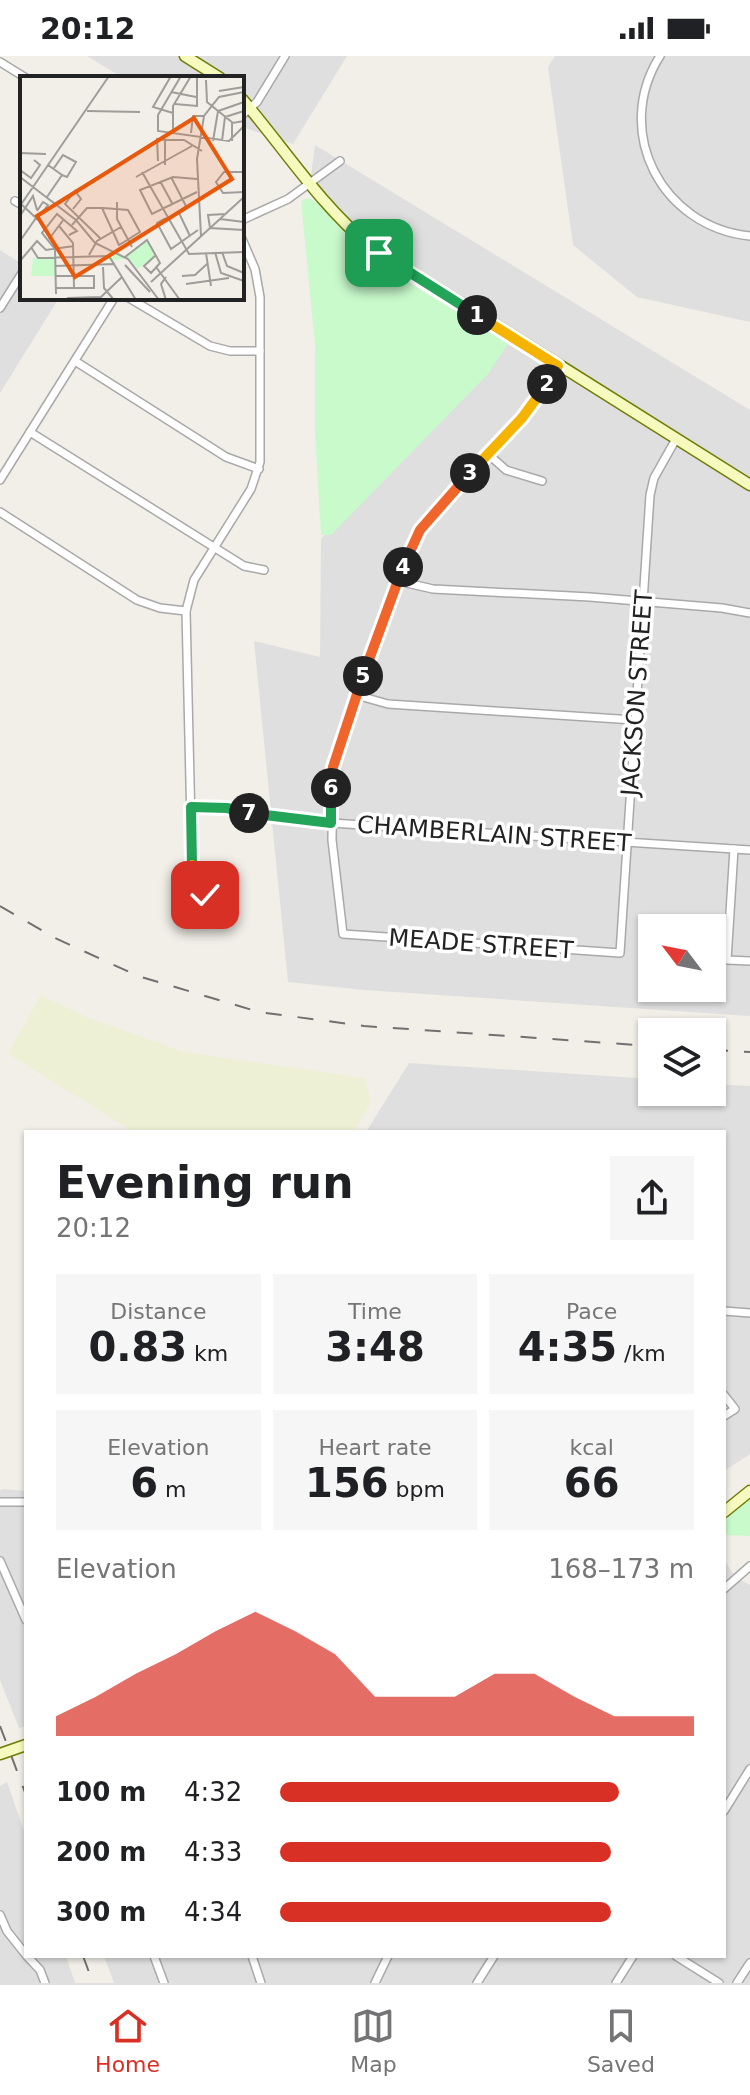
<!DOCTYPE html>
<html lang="en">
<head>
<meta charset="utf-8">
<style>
  body { margin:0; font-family:"DejaVu Sans",sans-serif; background:#f6f6f6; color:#202124; height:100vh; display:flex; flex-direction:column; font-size:30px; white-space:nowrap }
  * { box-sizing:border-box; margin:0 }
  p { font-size:26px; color:#757577 }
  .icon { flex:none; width:44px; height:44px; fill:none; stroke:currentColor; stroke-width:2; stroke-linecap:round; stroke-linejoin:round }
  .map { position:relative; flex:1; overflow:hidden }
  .side { position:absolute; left:24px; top:1074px; width:702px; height:828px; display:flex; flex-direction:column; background:#fff; border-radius:0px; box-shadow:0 2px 6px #0004 }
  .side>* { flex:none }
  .needle { width:52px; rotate:302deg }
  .buttons { position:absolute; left:638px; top:858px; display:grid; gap:16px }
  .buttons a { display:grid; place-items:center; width:88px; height:88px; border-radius:0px; background:#fff; box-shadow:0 2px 6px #0004; font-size:40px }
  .pin { position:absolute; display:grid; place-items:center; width:68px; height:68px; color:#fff; margin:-34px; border-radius:16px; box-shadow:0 4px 12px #0006 }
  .km { position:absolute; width:40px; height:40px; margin:-20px; border-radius:50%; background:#222; color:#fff; font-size:22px; line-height:40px; text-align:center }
  .round { display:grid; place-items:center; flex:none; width:84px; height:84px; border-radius:0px; background:#f6f6f6 }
  .overview { display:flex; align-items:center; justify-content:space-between; height:136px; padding:0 32px }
  h1 { font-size:44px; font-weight:700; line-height:60px }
  .stats { display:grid; grid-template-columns:repeat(3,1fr); gap:12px; height:136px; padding:8px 32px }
  .stats div { display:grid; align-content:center; border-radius:0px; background:#f6f6f6; text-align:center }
  .stats b { font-size:40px; font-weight:700 }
  .stats small { font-size:22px; font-weight:400 }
  .stats p { font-size:22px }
  .chart { height:224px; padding:16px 32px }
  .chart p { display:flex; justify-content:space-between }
  .chart svg { width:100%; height:144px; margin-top:8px; fill:#d93025; opacity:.7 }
  ul { padding:0 32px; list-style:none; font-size:26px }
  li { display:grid; grid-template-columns:128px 96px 1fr; align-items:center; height:60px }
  li i { height:20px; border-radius:10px; background:#d93025 }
  .status { display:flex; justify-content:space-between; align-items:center; height:56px; padding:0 40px; background:#fff; direction:ltr }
  .status svg { height:22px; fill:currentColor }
  .dock { display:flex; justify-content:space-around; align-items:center; height:112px; border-top:2px solid #e0e0e0; background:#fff; font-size:22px; color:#757577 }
  .dock a { display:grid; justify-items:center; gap:4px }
  .dock .current { color:#d93025 }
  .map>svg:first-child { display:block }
</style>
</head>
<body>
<div class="status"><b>20:12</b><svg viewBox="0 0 49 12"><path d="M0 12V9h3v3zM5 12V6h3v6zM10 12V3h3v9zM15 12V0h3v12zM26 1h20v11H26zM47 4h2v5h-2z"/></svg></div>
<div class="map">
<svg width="750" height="1927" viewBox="0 0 750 1927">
  <rect width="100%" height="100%" fill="#f2efe9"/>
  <g fill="#e0dfdf" fill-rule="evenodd">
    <path d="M87,0H347L293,88L242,71V22H123Z"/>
    <path d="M555,0H750V266L637,241L573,189L548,11Z"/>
    <path d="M315,89L750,354V960L364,934L288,926L254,585L320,601L321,483L511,283L360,186L336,166L310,128ZM652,872H712V932H652Z"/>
    <path d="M0,194L22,208V242H59L0,337Z"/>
    <path d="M409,1007L652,1023V1036H712V1028L750,1030V1398L724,1415V1076H366Z"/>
    <path d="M4,1433L26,1435V1670L19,1672L0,1624V1434Z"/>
    <path d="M724,1503L735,1521L750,1529V1927H114L104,1900H724Z"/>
    <path d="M7,1726L26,1781V1900H66L75,1927H0V1730Z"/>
  </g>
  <path fill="#eef0d5" d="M40,939L92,963L184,996L365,1022L371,1047L353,1076H134L8,998Z"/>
  <g fill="#c8facc">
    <path d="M308,142C322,145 344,178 357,189C402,227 458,255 509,286L488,318L331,479H321L315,378V289L301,145Z"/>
    <path d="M750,1435V1480L724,1479V1456Z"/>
  </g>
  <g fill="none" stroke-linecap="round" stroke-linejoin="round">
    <g stroke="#a9a9a9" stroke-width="10">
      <g id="street">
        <path d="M660,0C612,76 662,171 750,180"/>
        <path d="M0,6L26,22"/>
        <path d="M242,59L257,46L285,0"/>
        <path d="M15,145L22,149"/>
        <path d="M242,164L288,143L340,105"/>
        <path d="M114,242L30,376L244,510L264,514"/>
        <path d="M129,242L210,290L230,295H260"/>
        <path d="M0,252L22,217"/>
        <path d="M75,305L226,401L259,413"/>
        <path d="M558,310L531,352L429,462L404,507L333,711L332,784L343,878L620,897L650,439L654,422L676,383"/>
        <path d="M488,398L506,414L542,425"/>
        <path d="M0,424L30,376"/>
        <path d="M0,456L137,544L160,552L186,555"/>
        <path d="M398,525L433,533L590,541L722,552L750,557"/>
        <path d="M356,639L388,648L634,664"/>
        <path d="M191,751L227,752L267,761L316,766L750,794"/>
        <path d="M734,793L727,904L750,905"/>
        <path d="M205,839L196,828L192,811L186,555L194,524L251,433L260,406V241L255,213L242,183"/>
        <path d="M724,1255L750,1257"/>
        <path d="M724,1339L735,1353L724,1360"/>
        <path d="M0,1446H26"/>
        <path d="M0,1505L26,1564"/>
        <path d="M724,1533L750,1510"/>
        <path d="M724,1755L750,1713"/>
        <path d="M0,1859L7,1875L26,1899"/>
        <path d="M27,1900L40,1914L45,1927"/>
        <path d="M154,1900L164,1927"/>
        <path d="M252,1900L261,1927"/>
        <path d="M676,1900L719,1927"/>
        <path d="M375,1927L388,1900"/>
        <path d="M477,1927L494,1900"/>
        <path d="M616,1927L633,1900"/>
        <path d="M737,1927L750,1907"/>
      </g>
    </g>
    <g stroke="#707d05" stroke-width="13">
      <g id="secondary">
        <path d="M185,0L220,22"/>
        <path d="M242,43C284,92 320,149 370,190L750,429"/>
        <path d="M724,1456L750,1435"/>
        <path d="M0,1698L26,1689"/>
      </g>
    </g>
    <use href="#street" stroke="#fff" stroke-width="7"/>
    <use href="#secondary" stroke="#f7fabf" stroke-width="10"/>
    <g stroke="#707070" stroke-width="2" stroke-dasharray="16 16" stroke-linecap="butt">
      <path d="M0,850L55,882L138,920L259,956L364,970L652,990"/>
      <path d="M712,994L750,996"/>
      <path d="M0,1670L26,1739"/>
      <path d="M83,1900L93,1927"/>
    </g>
  </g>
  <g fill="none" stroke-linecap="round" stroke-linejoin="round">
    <g stroke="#fff" stroke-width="16">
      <path id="split-1" d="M379,197L477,259"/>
    </g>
    <g stroke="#fff" stroke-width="16">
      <path id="split-2" d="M477,259L558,310L547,328"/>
    </g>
    <g stroke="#fff" stroke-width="16">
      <path id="split-3" d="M470,417L522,362L547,328"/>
    </g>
    <g stroke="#fff" stroke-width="16">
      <path id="split-4" d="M403,511L420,474L470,417"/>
    </g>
    <g stroke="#fff" stroke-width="16">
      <path id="split-5" d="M363,620L403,511"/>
    </g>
    <g stroke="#fff" stroke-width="16">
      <path id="split-6" d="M331,732L333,711L363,620"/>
    </g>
    <g stroke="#fff" stroke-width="16">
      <path id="split-7" d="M249,757L331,767V732"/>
    </g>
    <g stroke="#fff" stroke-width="16">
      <path id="split-8" d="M192,809L191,751L227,752L249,757"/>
    </g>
    <g stroke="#fff" stroke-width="16">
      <path id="split-9" d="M192,809L196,828L205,839"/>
    </g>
    <use href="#split-1" stroke="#22a559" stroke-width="10"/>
    <use href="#split-2" stroke="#f5b400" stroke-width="10"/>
    <use href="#split-3" stroke="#f5b400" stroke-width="10"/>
    <use href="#split-4" stroke="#f0652b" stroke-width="10"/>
    <use href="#split-5" stroke="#f0652b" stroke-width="10"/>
    <use href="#split-6" stroke="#f0652b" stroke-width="10"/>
    <use href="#split-7" stroke="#22a559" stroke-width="10"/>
    <use href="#split-8" stroke="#22a559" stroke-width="10"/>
    <use href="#split-9" stroke="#f5b400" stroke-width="10"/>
  </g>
  <g text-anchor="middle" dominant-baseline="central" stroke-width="7" stroke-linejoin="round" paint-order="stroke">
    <g font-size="24" fill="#222" stroke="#fff">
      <text transform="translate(637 637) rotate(-86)">JACKSON STREET</text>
      <text transform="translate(494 778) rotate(4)">CHAMBERLAIN STREET</text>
      <text transform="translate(481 888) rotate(4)">MEADE STREET</text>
    </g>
  </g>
  <g transform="translate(20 20)">
    <rect width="224" height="224" fill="#f2efe9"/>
    <path d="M127,164L136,179L118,193L108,182L88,185L89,174L105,181ZM35,180L36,200H11L13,182Z" fill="#c8facc"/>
    <path fill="none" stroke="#9f9d99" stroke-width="2" d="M151,0L133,31L153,37M161,0L138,39V55L209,65L224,50M186,4L187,26L213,47M199,15L224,11M151,16L176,21M155,28L177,30V0M67,35L120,36M153,55V30L171,0M171,57L173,40H184M193,65L198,35L224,26M202,65L205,41L224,35M212,65V47L224,45M0,77L26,78M138,85L137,63L145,64M145,89V64H164L182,75M34,92L43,79L56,86L47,101L42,99M0,94L11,102L20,89L14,84M122,96L169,178L224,176M224,96H204L196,106L203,117L224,116M0,101L56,144L75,167L108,183L139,224M116,101L172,70M151,101L166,130L159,137L170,160M177,103L153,101L120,114L132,138L177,116M140,105L152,127M27,121L42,99L28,89M97,126V143L112,171M0,130L89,0M53,133L61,123L55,115L45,128L80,162M206,138L188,139L190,152L224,154M0,140L13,120L17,134M146,142L137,147L151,173L178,154M200,143L224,146M16,144L28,129L23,126L17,135M52,149L67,132H83L108,134L120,156L99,169L82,132M39,150L53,167L54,212M181,160L177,83L184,40L199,21L224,16M29,163L44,143M0,165L16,142L1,128M11,171L18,182L89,180L116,224M195,176L201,197L224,205M202,176L207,190L224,197M186,177L191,210M69,179L77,165L101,151M105,181L127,164L140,187L131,197L124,190L136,179M0,185L17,165L26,174L54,170M105,189L130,216M35,190L95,188M83,191L84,212L94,224M136,191L160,224M36,200H74V212H36M162,200L175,199L187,188M146,201L141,208L146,224M131,206L224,121M166,208L209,202M36,218L35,173L22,157L37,138L57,155L49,159M47,222L81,221L102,201"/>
    <path fill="#e8590c" fill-opacity="0.15" stroke="#e8590c" stroke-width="4" d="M174,42L212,103L55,201L17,140Z"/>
    <rect width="224" height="224" fill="none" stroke="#222" stroke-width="4"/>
  </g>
</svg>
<div class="buttons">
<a><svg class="needle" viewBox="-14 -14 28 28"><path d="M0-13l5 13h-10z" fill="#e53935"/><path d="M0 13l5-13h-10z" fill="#757577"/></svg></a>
<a><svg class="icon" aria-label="layers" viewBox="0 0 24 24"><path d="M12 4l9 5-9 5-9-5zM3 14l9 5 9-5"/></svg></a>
</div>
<div class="pin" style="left:379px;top:197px;background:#1e9e55"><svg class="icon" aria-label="arrive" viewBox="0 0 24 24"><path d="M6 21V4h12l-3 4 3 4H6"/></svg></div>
<div class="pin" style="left:205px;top:839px;background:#d93025"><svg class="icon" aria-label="check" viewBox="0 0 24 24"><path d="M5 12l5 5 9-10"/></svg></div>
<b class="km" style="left:477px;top:259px">1</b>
<b class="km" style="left:547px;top:328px">2</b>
<b class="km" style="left:470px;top:417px">3</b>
<b class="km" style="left:403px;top:511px">4</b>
<b class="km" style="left:363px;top:620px">5</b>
<b class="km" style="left:331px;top:732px">6</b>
<b class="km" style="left:249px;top:757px">7</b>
<section class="side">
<div class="overview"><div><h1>Evening run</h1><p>20:12</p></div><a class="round"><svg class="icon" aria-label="share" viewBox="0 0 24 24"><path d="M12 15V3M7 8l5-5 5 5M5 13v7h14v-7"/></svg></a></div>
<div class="stats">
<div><p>Distance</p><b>0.83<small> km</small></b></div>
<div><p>Time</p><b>3:48</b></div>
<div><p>Pace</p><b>4:35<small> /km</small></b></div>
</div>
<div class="stats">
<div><p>Elevation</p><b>6<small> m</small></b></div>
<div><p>Heart rate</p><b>156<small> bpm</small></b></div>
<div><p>kcal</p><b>66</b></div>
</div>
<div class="chart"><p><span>Elevation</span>168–173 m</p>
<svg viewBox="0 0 160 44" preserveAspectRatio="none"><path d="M0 44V38L10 32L20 25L30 19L40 12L50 6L60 12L70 19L80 32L90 32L100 32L110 25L120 25L130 32L140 38L150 38L160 38V44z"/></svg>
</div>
<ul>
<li><b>100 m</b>4:32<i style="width:82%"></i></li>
<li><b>200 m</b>4:33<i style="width:80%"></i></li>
<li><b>300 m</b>4:34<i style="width:80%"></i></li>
</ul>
</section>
</div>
<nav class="dock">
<a class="current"><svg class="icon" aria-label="home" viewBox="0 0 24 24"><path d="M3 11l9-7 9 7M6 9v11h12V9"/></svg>Home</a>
<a><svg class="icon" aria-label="map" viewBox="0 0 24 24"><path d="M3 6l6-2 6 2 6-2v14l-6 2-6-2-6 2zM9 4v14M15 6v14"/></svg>Map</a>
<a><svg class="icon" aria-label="saved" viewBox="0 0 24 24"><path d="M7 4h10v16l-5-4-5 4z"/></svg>Saved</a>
</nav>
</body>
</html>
